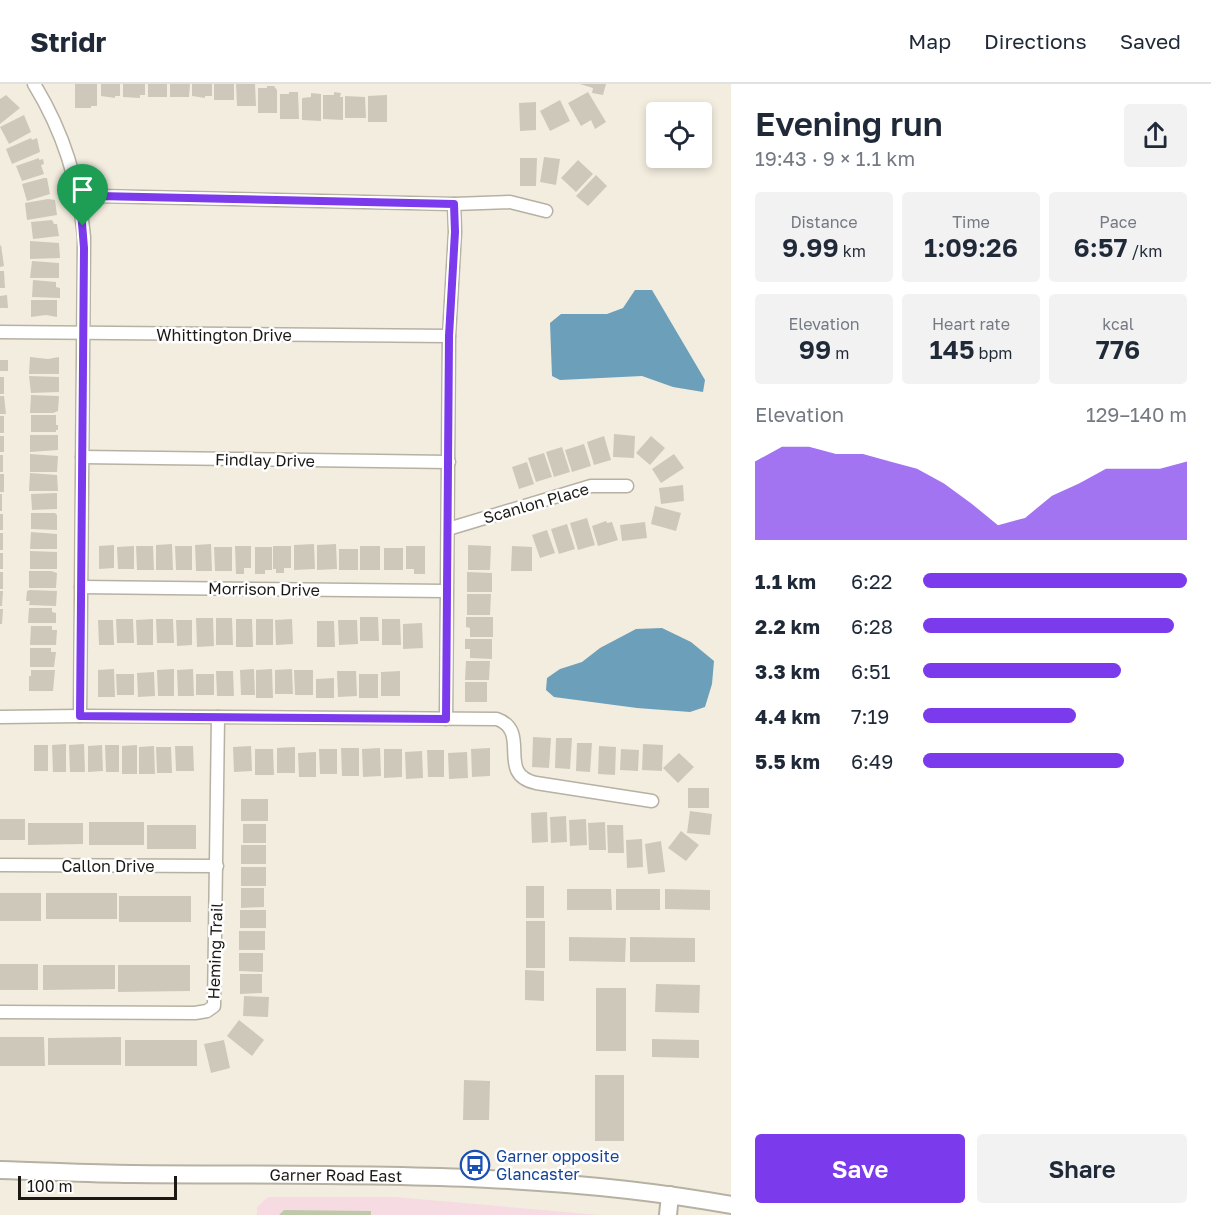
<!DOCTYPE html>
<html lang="en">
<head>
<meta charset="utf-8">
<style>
  body { margin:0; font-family:"Golos Text",sans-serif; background:#f2f2f3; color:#1f2937; height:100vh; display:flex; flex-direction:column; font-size:22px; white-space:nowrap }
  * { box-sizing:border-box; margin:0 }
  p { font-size:20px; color:#747a83 }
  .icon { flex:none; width:33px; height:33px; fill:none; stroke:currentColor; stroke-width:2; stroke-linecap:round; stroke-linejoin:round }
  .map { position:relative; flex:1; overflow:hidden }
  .sheet { display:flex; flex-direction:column; background:#fff; width:480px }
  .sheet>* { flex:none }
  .fabs { position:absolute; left:646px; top:18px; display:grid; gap:12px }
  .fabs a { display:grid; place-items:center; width:66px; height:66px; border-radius:6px; background:#fff; box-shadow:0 3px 9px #0003; font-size:30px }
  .scale { position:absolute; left:18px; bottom:15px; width:159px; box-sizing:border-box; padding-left:6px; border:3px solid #1c1915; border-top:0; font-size:16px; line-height:21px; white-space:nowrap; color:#1c1915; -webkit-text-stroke:4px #fff; paint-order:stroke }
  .pin { position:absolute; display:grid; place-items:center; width:51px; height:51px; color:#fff; margin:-62px -26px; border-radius:50% 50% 50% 0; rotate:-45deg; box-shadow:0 0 6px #0007 }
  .pin .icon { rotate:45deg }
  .round { display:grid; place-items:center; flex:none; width:63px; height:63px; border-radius:6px; background:#f2f2f3 }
  .overview { display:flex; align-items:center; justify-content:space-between; height:102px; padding:0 24px }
  h1 { font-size:33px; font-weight:600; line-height:45px }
  .metrics { display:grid; grid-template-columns:repeat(3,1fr); gap:9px; height:102px; padding:6px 24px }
  .metrics div { display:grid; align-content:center; border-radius:6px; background:#f2f2f3; text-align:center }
  .metrics b { font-size:26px; font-weight:600 }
  .metrics small { font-size:16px; font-weight:400 }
  .metrics p { font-size:16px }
  .chart { height:168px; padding:12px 24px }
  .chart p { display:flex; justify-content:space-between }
  .chart svg { width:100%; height:108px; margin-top:6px; fill:#7c3aed; opacity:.7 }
  .button { display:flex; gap:12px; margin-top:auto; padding:12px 24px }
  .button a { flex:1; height:69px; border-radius:6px; background:#7c3aed; color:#fff; font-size:24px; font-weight:600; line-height:69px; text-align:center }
  .button a+a { background:#f2f2f3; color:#1f2937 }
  ul { padding:0 24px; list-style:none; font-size:20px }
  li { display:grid; grid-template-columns:96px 72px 1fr; align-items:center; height:45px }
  li i { height:15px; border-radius:8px; background:#7c3aed }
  header { display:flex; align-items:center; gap:36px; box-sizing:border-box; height:84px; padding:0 30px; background:#fff; border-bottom:2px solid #e0e1e3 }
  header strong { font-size:28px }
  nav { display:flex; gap:33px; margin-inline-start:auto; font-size:21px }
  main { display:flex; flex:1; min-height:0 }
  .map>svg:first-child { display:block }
</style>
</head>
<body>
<header>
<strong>Stridr</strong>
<nav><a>Map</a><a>Directions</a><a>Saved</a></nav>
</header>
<main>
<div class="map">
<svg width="731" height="1131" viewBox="0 0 731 1131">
  <rect width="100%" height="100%" fill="#f3eddf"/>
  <path fill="#f6dbe2" d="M268,1113H395L600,1131H257V1123Z"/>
  <path fill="#bec9a9" d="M284,1126L371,1127V1131H279Z"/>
  <g fill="#6b9fba">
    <path d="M635,206H652L705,296L703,308L673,303L642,292L560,296L552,292L550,239L561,230H607L623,224Z"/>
    <path d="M662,544L691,558L714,577L712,600L705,623L690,628L637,624L554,613L546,606L547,594L560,585L582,578L600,564L636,545Z"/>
  </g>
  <g fill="#cec8bb">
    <path d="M75,0H97V22H91V24H75Z"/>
    <path d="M101,0H120V12H115V14L101,12Z"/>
    <path d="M123,0H145V11H140V14L123,13Z"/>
    <rect x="148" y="0" width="19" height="13"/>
    <path d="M170,0H190L189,13H170Z"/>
    <path d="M192,0H212V12H205V14L192,12Z"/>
    <rect x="214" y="0" width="20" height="16"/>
    <path d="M236,0H255L256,22H237Z"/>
    <path d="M580,0H606L603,11L592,9L593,4Z"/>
    <path d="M267,2H274L277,6V29H258V4H267Z"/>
    <path d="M289,8H298L299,35H280V10H289Z"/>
    <path d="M334,8L341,9L340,13H343V36L323,35V11H334Z"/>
    <path d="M588,8L606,38L595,45L591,36L581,42L568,19Z"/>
    <path d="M311,9L321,10V37L302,36V14L311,13Z"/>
    <path d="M6,11L20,24L0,40V15Z"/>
    <path d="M387,11V38H368V12Z"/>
    <path d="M345,12L365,13L366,34H345Z"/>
    <path d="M560,16L570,37L550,47L540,27Z"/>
    <path d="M536,18V46L520,47L519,19Z"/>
    <path d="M24,31L31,48L9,60L0,43Z"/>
    <path d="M31,54L32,56L37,54L40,68L12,80L6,65Z"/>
    <path d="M544,73L560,75L556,101L540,98Z"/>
    <path d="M39,74V76L43,75L44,80L41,81L44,90L22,97L16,82Z"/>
    <path d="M520,74H537L536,102H520Z"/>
    <path d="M578,76L593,90L576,108L561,94Z"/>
    <path d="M596,91L607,102L588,122L576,112Z"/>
    <path d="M44,94H47L50,110L27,117L22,100Z"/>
    <path d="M48,115L55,116L57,131L27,136L25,119Z"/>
    <path d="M52,136L54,140H57L59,152L33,155L31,138Z"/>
    <path d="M30,157L59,159L60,174L30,175Z"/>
    <path d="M1,161L4,182L0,183V162Z"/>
    <path d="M32,177L59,179V194H30Z"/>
    <path d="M0,187H4L5,204H0Z"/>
    <path d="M33,196L56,198V203L60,204V214L32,213Z"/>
    <path d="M7,211L8,224H0V212Z"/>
    <path d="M31,216H57V233L46,231L31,233Z"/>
    <path d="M30,273L48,275L59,273V290H29Z"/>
    <rect x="0" y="276" width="8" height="11"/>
    <path d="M29,292L59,293V308L31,309Z"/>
    <rect x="0" y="293" width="4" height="17"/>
    <path d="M31,311L59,312L58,327L53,329H30Z"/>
    <path d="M0,312H4L6,330H0Z"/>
    <path d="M31,331H56V341H58V346H56V348H31Z"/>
    <rect x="0" y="332" width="4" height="17"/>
    <path d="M614,350L635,352L634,374L613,373Z"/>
    <path d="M30,351H58V366L30,368Z"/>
    <rect x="0" y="352" width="4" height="16"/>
    <path d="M604,352L611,376L594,381L587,358Z"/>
    <path d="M651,352L665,364L650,381L636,369Z"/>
    <path d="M584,360L591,382L572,388L565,366Z"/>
    <path d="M562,363L570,388L554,393L546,368Z"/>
    <path d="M544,369L552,393L536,398L528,374Z"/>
    <path d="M30,370L58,372L57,388H30Z"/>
    <path d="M674,370L684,384L661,399L652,385Z"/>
    <rect x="0" y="371" width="3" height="17"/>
    <path d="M527,378L534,400L519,405L512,383Z"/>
    <path d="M30,389L57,391L58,407H29Z"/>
    <rect x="0" y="390" width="4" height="18"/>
    <path d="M683,401L684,417L661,420L659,404Z"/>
    <path d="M57,409V425L32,426L31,410Z"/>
    <rect x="0" y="410" width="2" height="17"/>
    <path d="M655,422L681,429L676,447L651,440Z"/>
    <path d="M31,429H55L57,431V446L31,445Z"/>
    <rect x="0" y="430" width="3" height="16"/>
    <path d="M587,434L595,461L578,466L570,439Z"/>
    <path d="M606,437L607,439L612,438L618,456L598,462L592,442Z"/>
    <path d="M645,438L647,454L622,457L620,441Z"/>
    <path d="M567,440L575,465L559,470L551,445Z"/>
    <path d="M547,446L555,469L540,474L532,451Z"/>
    <path d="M31,448L57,450V465H30Z"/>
    <rect x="0" y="449" width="3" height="17"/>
    <path d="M172,460L173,486H156V461Z"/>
    <path d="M211,460L212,487H196L195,461Z"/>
    <path d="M314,460L315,485L294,486V461Z"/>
    <path d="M336,460L337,485L317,486V461Z"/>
    <path d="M114,461V484L99,485V462Z"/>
    <path d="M468,461L491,462L490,486H468Z"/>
    <path d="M134,462V485H118L117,463Z"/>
    <path d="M136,462H153L154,486H137Z"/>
    <path d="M175,462H192V486H176Z"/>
    <path d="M235,462H251V484H244V490H236Z"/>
    <path d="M273,462H291V484H284V489H276V485H273Z"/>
    <rect x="360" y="462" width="20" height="24"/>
    <path d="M406,462H425V490H414V485H406Z"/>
    <path d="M512,462L532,463V487H511Z"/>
    <path d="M214,463H232V487H215Z"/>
    <path d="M255,463H272V486H265V490H255Z"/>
    <rect x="384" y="464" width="19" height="22"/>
    <rect x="339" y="465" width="19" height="21"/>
    <path d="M30,467L57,468V485H30Z"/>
    <rect x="0" y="469" width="3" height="16"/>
    <path d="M29,487H51L57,489L56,504H29Z"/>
    <rect x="0" y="488" width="3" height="17"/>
    <path d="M467,488L492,489V508H467Z"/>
    <path d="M30,506L57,507L56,522L29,521L30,517H26L27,507Z"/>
    <path d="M0,507H3L2,522H0Z"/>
    <path d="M467,510H491L490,531H467Z"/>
    <path d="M29,524H52V528L56,529V539H28Z"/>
    <path d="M0,525H3L2,540H0Z"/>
    <path d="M360,533H378L379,557H360Z"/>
    <path d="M466,533H493V553H470V544L466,543Z"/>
    <path d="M196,534H213L214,562L197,563Z"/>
    <path d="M216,534H232L233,561H216Z"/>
    <path d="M116,535H133L134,559H117Z"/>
    <path d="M153,535V561H137L136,536Z"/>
    <path d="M156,535H173L174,559H157Z"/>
    <path d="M236,535H252L253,563H236Z"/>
    <rect x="256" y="535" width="17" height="26"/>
    <path d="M292,535L293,560L276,561L275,536Z"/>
    <path d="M382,535H400L401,561H382Z"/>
    <path d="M98,536H113L114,561H99Z"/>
    <path d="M176,536H192V561L177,562Z"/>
    <path d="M338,536H357L358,560L339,561Z"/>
    <path d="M317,537H334L335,563H317Z"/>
    <path d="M422,539L423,564L403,565V540Z"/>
    <path d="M31,542H52V546H57L56,561H30Z"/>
    <path d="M465,555H492V575L470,574V565H465Z"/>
    <path d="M30,564H51V568H56L54,583H30Z"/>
    <path d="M466,577H490L489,596H465Z"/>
    <path d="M114,585L115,613H98V586Z"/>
    <path d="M174,585V612H158L157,586Z"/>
    <path d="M193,585L194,612H178L177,586Z"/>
    <path d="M254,585L255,611H241L240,586Z"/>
    <path d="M272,585L273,614H256V586Z"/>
    <path d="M292,585L293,610H275V586Z"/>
    <path d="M31,586H55L53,607H29V592H31Z"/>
    <path d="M294,586H313V611H295Z"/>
    <path d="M216,587H233L234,612H217Z"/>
    <path d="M337,587H356L357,612L338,613Z"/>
    <path d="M400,587V612H381V588Z"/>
    <path d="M154,588L155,612L138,613L137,589Z"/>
    <path d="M116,590H134V611H117Z"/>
    <rect x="196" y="590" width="18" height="21"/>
    <rect x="359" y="590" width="19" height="24"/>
    <path d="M334,594V614H316V595Z"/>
    <rect x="465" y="598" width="22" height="20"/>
    <path d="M533,653L551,654L549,684L532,683Z"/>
    <path d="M556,654H572L570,685L555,684Z"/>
    <path d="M577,659H592L590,688L576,687Z"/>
    <path d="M66,660V688H53L52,661Z"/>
    <path d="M84,660L85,688H70L69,661Z"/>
    <path d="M643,660L663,661L662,687L642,686Z"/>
    <rect x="34" y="661" width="14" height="26"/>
    <path d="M102,661L103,687L88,688V662Z"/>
    <path d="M105,661H119V688H106Z"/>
    <path d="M137,661V690H122V662Z"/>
    <path d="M154,662L155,690H139V663Z"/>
    <path d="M175,662H193L194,687H176Z"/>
    <path d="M251,662L252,687L234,688L233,663Z"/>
    <path d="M599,662L616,663L615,691L598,690Z"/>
    <path d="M156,663H171L172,689H157Z"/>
    <path d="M295,663V689H277V664Z"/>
    <path d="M341,664H359V692H342Z"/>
    <path d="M380,664L381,692L363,693L362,665Z"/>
    <path d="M490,664V692L472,693L471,665Z"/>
    <path d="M255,665H273L274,691H255Z"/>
    <path d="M319,665H337V690H320Z"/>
    <path d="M384,665H402V693L384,694Z"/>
    <path d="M621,665L639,666L638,687L620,686Z"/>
    <path d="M427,666H444V693H428Z"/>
    <path d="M422,667L423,694L406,695L405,668Z"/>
    <path d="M316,668V693H299L298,669Z"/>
    <path d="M467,668L468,694L449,695L448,669Z"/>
    <path d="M679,669L694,683L678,699L663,684Z"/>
    <rect x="688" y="704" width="21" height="20"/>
    <rect x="241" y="715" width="27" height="22"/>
    <path d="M690,727L712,730L710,751L687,749Z"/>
    <path d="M547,728L548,758L532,759L531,729Z"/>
    <path d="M566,732L567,758L551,759L550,733Z"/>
    <rect x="0" y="735" width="25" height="21"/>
    <path d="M586,735L587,761L570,762L569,736Z"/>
    <rect x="89" y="738" width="55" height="23"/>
    <path d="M605,738L606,766H589L588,739Z"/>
    <path d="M28,739H83V760L28,761Z"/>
    <rect x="243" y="740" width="23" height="19"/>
    <rect x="147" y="741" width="49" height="24"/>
    <path d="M607,741H623L624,769H608Z"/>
    <path d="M681,747L699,761L686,777L668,764Z"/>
    <path d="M642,755L643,783L627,784L626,756Z"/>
    <path d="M661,757L665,788L648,790L645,760Z"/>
    <rect x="241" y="761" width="25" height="19"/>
    <rect x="241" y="783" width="25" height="19"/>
    <rect x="526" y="802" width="18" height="32"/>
    <path d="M241,804H264V823L241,824Z"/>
    <path d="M567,805H611L612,826H567Z"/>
    <rect x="616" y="805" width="44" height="21"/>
    <path d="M665,805L710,806V826L665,825Z"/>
    <rect x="0" y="809" width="41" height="28"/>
    <rect x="46" y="809" width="71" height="26"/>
    <rect x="119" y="812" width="72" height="26"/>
    <rect x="240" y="826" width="26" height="18"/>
    <rect x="526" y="837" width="19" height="47"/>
    <rect x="239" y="847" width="26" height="19"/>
    <path d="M569,853L626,854L625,878L569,877Z"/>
    <path d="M630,853L695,854V878H630Z"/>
    <path d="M239,869H263V888L239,887Z"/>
    <rect x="0" y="880" width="38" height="26"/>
    <path d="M43,881H115V905L43,906Z"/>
    <path d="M118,881H190V907L118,908Z"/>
    <path d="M525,886L544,887V917L525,916Z"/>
    <path d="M240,890H262V909L240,910Z"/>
    <path d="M656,900L700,901L699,929L655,928Z"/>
    <rect x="596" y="904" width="30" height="63"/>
    <path d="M244,912L269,913L268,933L243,932Z"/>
    <path d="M239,936L264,956L252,972L227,952Z"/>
    <path d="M0,953H44L45,982H0Z"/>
    <path d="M121,953V981H48V954Z"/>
    <path d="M652,955L699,956V974L652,973Z"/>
    <rect x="125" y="956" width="72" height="26"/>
    <path d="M224,956L230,984L211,989L204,960Z"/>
    <rect x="595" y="991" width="29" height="66"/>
    <path d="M464,996L490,997L489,1036H463Z"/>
  </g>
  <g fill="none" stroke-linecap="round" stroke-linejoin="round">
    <g stroke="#b6b1a3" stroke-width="15">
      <g id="street">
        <path d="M34,0C63,47 79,98 84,153L80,632"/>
        <path d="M80,115L98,112L454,120L510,118L546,127"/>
        <path d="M0,248L449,252"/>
        <path d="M82,373L449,378"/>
        <path d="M448,445L591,402H627"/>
        <path d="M81,503L446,507"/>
        <path d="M0,633L80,632L497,635C532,648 495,690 536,699L652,717"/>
        <path d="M446,635L449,252L455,148L454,120"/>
        <path d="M0,781L217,782"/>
        <path d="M0,928L195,929L207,927L214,922L218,633"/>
      </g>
    </g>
    <g stroke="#b6b1a3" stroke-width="20">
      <g id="secondary">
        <path id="s1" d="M0,1086C44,1087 88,1090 132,1090C332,1092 533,1085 731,1121"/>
        <path d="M668,1131L670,1111"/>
      </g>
    </g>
    <use href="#street" stroke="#fff" stroke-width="12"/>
    <use href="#secondary" stroke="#fff" stroke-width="16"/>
  </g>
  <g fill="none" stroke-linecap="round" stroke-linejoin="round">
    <g stroke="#fff" stroke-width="12">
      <path id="route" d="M98,112L454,120L455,148L449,252L446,635L80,632L84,164L80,115Z"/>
    </g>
    <use href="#route" stroke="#7c3aed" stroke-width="8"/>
  </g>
  <defs>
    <g id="bus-ring" transform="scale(1.5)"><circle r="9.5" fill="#fff" stroke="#1a4fb4" stroke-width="1.5"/><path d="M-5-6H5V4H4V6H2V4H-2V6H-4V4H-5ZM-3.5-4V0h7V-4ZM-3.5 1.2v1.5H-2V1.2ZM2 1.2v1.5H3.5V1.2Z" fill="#1a4fb4"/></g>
  </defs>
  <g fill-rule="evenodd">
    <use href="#bus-ring" x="475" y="1081"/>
  </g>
  <g text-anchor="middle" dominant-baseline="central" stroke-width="5" stroke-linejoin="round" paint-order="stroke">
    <g font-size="16" fill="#1c1915" stroke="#fff">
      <text x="224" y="251">Whittington Drive</text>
      <text transform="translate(265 376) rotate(1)">Findlay Drive</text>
      <text transform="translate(536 419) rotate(-16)">Scanlon Place</text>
      <text transform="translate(264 505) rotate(1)">Morrison Drive</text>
      <text x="108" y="782">Callon Drive</text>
      <text transform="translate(215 867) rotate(-88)">Heming Trail</text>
      <text stroke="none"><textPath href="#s1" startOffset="336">Garner Road East</textPath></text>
    </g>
    <g font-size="16" fill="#164399" stroke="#fff" text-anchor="start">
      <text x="496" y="1072">Garner opposite<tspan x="496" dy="18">Glancaster</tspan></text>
    </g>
  </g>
</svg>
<div class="fabs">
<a><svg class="icon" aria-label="locate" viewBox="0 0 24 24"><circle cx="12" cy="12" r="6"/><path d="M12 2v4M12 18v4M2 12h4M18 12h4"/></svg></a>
</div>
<div class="scale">100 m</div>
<div class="pin" style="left:83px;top:142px;background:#1e9e55"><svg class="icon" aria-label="arrive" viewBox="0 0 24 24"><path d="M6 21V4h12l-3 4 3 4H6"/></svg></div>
</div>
<section class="sheet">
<div class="overview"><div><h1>Evening run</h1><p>19:43 · 9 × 1.1 km</p></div><a class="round"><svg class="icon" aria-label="share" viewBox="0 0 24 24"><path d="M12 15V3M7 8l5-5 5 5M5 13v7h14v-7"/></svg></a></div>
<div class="metrics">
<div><p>Distance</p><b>9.99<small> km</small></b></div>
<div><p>Time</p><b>1:09:26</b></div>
<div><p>Pace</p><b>6:57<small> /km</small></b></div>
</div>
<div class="metrics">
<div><p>Elevation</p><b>99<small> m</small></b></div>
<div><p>Heart rate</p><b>145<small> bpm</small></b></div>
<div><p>kcal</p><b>776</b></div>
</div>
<div class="chart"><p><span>Elevation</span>129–140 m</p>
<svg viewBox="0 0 160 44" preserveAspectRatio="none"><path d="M0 44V12L10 6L20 6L30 9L40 9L50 12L60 15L70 21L80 29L90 38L100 35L110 26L120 21L130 15L140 15L150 15L160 12V44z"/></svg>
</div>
<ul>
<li><b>1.1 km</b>6:22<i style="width:100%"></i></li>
<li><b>2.2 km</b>6:28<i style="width:95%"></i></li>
<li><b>3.3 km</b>6:51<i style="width:75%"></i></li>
<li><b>4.4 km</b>7:19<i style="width:58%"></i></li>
<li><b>5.5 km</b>6:49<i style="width:76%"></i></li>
</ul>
<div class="button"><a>Save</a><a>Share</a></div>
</section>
</main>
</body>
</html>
